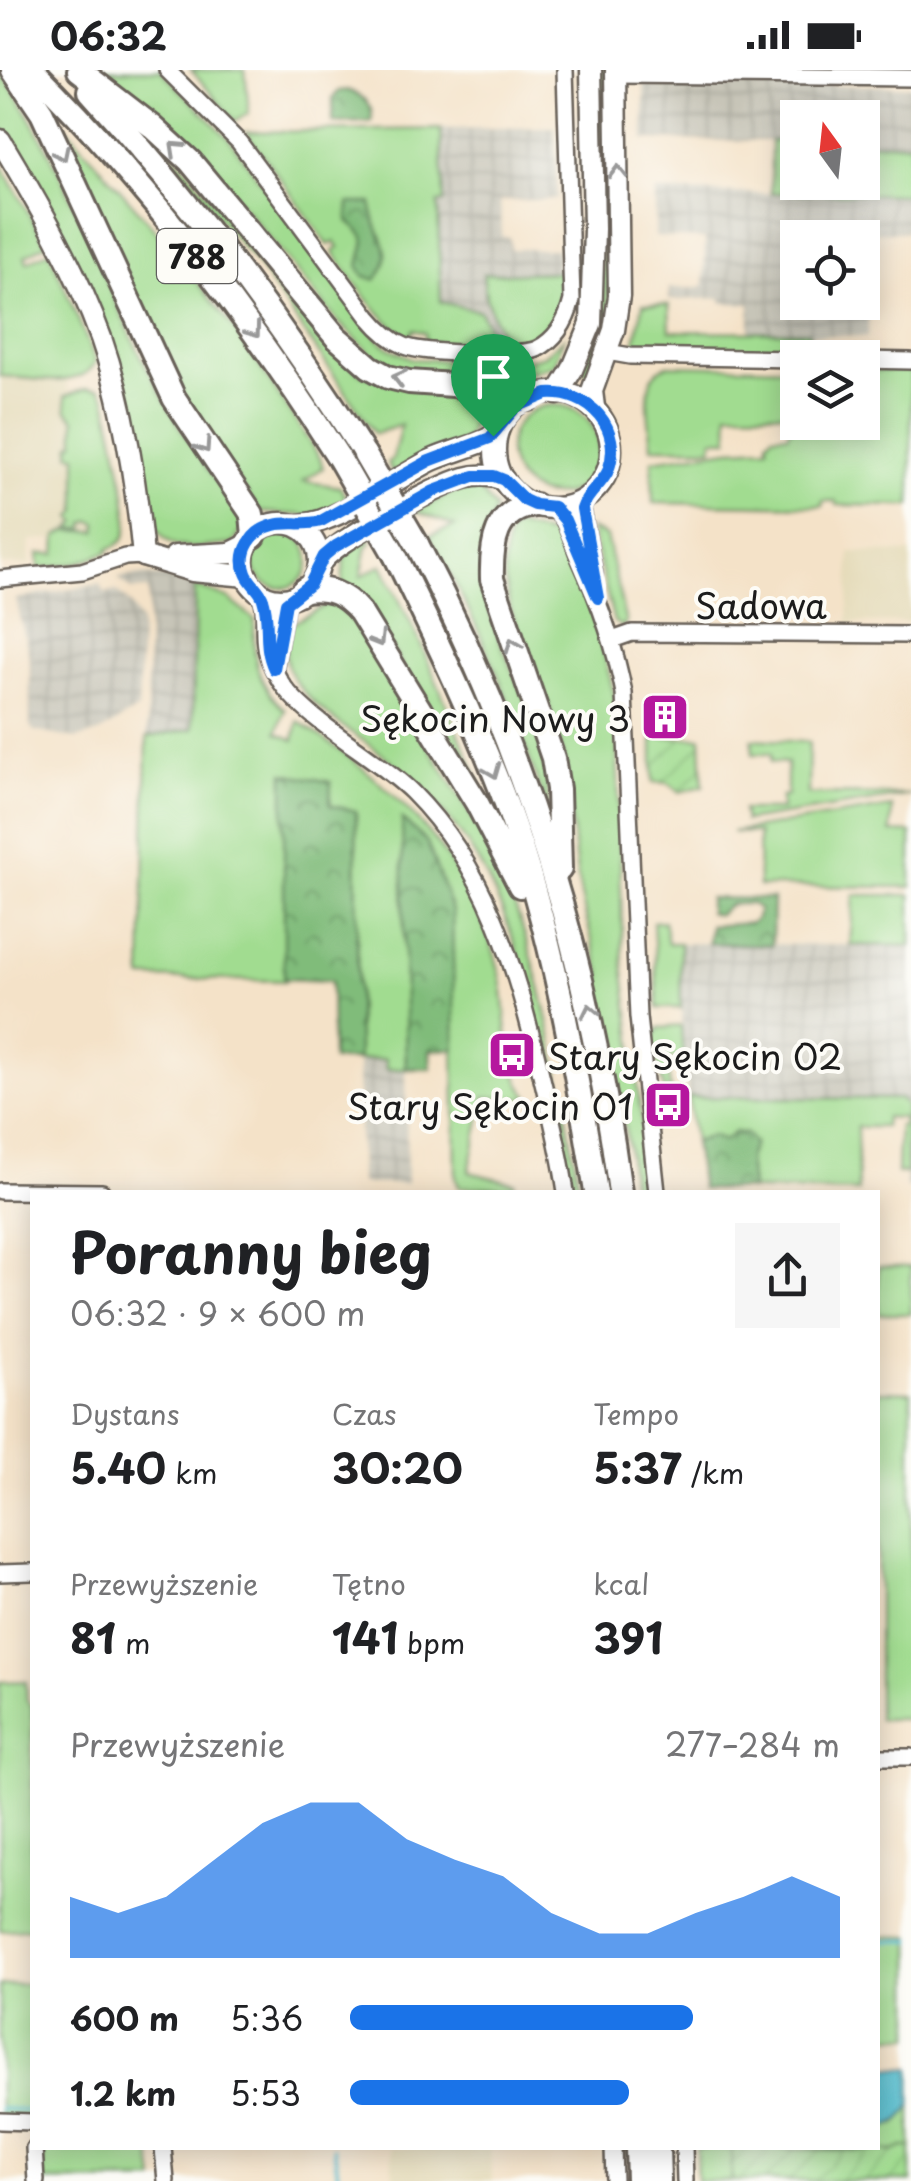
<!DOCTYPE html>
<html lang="pl">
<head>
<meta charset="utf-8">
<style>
  body { margin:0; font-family:"Playpen Sans",sans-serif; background:#f6f6f6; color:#202124; height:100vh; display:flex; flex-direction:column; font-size:38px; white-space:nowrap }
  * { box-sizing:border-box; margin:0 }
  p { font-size:32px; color:#757577 }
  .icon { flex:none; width:55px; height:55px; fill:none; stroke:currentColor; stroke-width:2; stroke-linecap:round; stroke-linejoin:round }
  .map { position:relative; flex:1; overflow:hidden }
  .drawer { position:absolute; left:30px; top:1120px; width:850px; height:960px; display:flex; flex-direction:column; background:#fff; border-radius:0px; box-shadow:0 5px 25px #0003 }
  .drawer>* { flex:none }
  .needle { width:65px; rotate:345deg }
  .controls { position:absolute; left:780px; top:30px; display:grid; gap:20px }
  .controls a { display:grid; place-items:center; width:100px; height:100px; border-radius:0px; background:#fff; box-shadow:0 5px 25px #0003; font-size:50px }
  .pin { position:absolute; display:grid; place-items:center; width:85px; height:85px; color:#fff; margin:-102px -42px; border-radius:50% 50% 50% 0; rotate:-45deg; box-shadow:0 0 10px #0007 }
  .pin .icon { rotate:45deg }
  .round { display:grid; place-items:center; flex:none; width:105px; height:105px; border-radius:0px; background:#f6f6f6 }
  .overview { display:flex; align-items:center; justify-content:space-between; height:170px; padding:0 40px }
  h1 { font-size:55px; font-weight:700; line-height:75px }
  .figures { display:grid; grid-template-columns:repeat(3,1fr); gap:15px; height:170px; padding:10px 40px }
  .figures div { display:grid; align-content:center }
  .figures b { font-size:42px; font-weight:700 }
  .figures small { font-size:28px; font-weight:400 }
  .figures p { font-size:28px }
  .chart { height:280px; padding:20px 40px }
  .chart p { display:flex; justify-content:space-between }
  .chart svg { width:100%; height:180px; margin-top:10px; fill:#1a73e8; opacity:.7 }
  ul { padding:0 40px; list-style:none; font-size:32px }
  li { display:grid; grid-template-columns:160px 120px 1fr; align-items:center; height:75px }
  li i { height:25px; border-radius:12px; background:#1a73e8 }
  .status { display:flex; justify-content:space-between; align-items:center; height:70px; padding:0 50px; background:#fff; direction:ltr }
  .status svg { height:28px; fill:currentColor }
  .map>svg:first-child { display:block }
</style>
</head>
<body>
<div class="status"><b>06:32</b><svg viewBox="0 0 49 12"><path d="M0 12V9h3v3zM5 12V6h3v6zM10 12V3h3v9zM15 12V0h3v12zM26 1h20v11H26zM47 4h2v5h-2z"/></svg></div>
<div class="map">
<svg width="911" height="2111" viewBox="0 0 911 2111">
  <defs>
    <pattern id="industrial-grid" width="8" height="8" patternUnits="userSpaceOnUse" patternTransform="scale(2.5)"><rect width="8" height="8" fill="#c7c5b8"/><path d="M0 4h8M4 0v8" fill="none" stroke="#aaa99e"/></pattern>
    <pattern id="forest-crowns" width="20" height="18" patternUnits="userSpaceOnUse" patternTransform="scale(2.5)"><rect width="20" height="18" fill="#80bc7a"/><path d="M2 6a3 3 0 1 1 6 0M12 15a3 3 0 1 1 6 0" fill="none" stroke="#689863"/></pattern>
    <pattern id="garden-furrows" width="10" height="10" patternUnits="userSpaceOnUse" patternTransform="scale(2.5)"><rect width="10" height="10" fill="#a1dc90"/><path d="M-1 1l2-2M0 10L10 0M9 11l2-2" fill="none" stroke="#8abc7c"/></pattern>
  </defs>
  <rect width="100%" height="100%" fill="#fdfcf7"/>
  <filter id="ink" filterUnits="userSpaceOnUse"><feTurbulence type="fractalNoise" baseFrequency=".01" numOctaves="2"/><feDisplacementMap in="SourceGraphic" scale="20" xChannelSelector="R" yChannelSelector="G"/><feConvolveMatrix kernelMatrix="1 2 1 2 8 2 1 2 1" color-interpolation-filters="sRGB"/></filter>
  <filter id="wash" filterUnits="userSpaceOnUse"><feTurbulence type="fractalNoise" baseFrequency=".0048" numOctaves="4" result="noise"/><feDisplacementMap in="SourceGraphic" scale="40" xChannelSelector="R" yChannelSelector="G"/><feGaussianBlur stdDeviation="2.25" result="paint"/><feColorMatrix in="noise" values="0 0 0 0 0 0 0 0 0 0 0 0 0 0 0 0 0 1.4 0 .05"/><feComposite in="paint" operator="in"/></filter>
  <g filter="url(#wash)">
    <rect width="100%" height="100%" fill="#f4e2c8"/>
    <g fill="#e5dbba">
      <path d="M0,306L66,311L111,467L30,470L29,494L0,495Z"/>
      <path d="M850,482L911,483V552L848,553Z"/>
      <path d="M391,2078H490L492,2111H394Z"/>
    </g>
    <g fill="url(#industrial-grid)" fill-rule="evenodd">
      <path d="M644,14L911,16V73H863L862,48H798L797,71L644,70Z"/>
      <path d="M555,57L557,129L500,131L502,167H510L511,179H558L559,202L484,205L486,228L505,275L493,274V268L457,237L441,233L438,132L444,131L442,59Z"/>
      <path d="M655,122L911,125V162H869L868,267L750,262V234L722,233L721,228L669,230V218H699L704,214L705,169L655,167ZM798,168H862V232H798Z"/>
      <path d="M139,505L161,506L195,516L193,659L180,664L147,667L148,519L132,520L118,508Z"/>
      <path d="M100,514L105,523L117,521L131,535L141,553L138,639L99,663L76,669L34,661L30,656V591L16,529Z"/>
      <path d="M680,873L911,876V1118H906V1036L900,1029L688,1027L682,978Z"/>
      <path d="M385,989L386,999H406L407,1114H360L358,990Z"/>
    </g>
    <g fill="#a1dc90" stroke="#5e7c56" stroke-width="2.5">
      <path d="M94,0H160L227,66L378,269L389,278L413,289L516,293L544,285L564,268L554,295L494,313L457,303L398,298L375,287L339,253L205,90L164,51Z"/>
      <path d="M191,0H245L249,43L235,51Z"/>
      <path d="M599,0H607L610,243L589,304L582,300L603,229Z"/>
      <path d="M0,1C55,76 85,164 123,248C155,320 195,383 240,446L242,459L233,474C195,477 166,489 150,444L117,294L16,81L0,55Z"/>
      <path d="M49,38L165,171L242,269L320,388L323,398L303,411L340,417L347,430L313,446L260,442C240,413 216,384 198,353C141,252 102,141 49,38Z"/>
      <path d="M441,59L444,132L438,133L441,232L480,241L493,268V274L425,272V263L413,260L410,268C376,248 356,213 333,182L339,178L335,172L328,175L246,62Z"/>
      <path d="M149,64L183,95L350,294L362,304L479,331L481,335L465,370L393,403L387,393L393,388L401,355L375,364L259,197Z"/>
      <path d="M771,71H797L798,112H862L863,73H911V125L771,123Z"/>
      <path d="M0,92L46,174L25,186L27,192L49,181L96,291C82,322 28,307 0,306Z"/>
      <path d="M565,202C561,245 554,275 505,275L486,228L483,204Z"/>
      <path d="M643,234L669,235L670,261L808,262L811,271L805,281L637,279L635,272Z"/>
      <path d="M668,295L797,298L798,352H862L863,300L911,301V436L837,435L836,431H823V436L653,433L652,390L729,379L768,377V370L773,365L788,364L789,359L793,358V343L728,342L729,369H713L712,378L652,377C650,352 638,304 668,295Z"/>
      <path d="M87,318L100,319L106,328C111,354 133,443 126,464C123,473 116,476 108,479L109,482L77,493L39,499L38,484H56L57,466L67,461H97V453L91,451L85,453V459H70L77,452L72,447L77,442V385L70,384L71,374L75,373V349L67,341L65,326Z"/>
      <circle cx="554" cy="380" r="45"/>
      <path d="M475,415L495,439C461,523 509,579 536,658C546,687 548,718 549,749C519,650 481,555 429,466L455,456L415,441L458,420Z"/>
      <path d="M517,456L564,469L597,555L616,632L623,893L650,1122H632L628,1075L597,908L602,906C591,867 579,827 575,787C570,740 568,695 554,651C535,594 487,520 510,461Z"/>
      <path d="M591,459L606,466L626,553L623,557L614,552Z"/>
      <circle cx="281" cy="490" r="28"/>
      <path d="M368,467L371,473L367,476L361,506L382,495L418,568L494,746L359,525L342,513L345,482Z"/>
      <path d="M195,516L228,528L255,550C251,586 257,615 285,640L277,663L294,670L298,651C393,713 472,789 500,904C510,947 500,993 531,1029L485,1027L469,1102L515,1113L513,1118L459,1117L456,1108L452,841L403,750L406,999H386L385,989L358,990L356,741L330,736L331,712L284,704L285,911L142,908L147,667L193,659Z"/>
      <path d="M330,533C357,541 385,604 400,629C431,684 469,735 496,792C545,895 560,1012 580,1122H572C548,1010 529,855 459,762C439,736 417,712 391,691C359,666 316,643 293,608C284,593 284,573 288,556Z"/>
      <path d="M752,669L809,672L808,724L911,725L745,751L743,740H781V727L787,726V693L771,692V684H753Z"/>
      <path d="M892,737L891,762L911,763V817L759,816L758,763L732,762Z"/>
      <path d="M854,825H911V876L850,875Z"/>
      <path d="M664,851L668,873H680L681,938H658L653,852Z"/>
      <path d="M681,956L683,987L666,989L672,1032H667L652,971L659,958Z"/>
      <path d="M688,1027L900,1029L906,1036V1104L897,1103L899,1056H902L903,1048L885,1047L884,1057H857L858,1122L751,1120L748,1088L754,1073L735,1062L723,1071L712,1066L694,1072Z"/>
      <rect x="878" y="1197" width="33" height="47"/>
      <path d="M878,1321L911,1322V1649H878Z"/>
      <path d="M26,1611L27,1631L32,1637V1858L0,1861V1612Z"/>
      <path d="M878,1866L911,1867V1966H878Z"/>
      <path d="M32,1913V2047H0V1916Z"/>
      <path d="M911,2036V2077L894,2081L731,2078L732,2111H697L696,2078H878V2059L897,2054Z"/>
      <path d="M43,2078H151L155,2111H43Z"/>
    </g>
    <g fill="url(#forest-crowns)" stroke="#4e6c4b" stroke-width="2.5">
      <path d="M347,20C362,25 376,36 371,52L333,53V28L339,21Z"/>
      <path d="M349,133H372C372,166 401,178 376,210L364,206L359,197C363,169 374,172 348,151Z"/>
      <path d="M284,703L331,712L330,735L356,741L358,990H332L331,911L284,909Z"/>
      <path d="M402,749L427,772L452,841L455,979L430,980L431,999H406Z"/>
      <path d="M709,828L773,829L772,875L708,873L710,856L750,853L755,850L759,840L752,834H733C722,836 723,850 709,842Z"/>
      <path d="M735,1062L746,1064L754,1073L748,1088L751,1120L701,1119L694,1072L712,1066L723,1071Z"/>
    </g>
    <g fill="url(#garden-furrows)" stroke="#5e7c56" stroke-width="2.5">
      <path d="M653,667L701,668L703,716L680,722L668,713L653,712Z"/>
      <path d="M903,2077H911V2111H732L731,2078L894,2081Z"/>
    </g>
    <path fill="#50bacc" stroke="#366b74" stroke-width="2.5" d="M878,1997L911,1998C911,2008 911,2025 911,2034C906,2047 892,2058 878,2059Z"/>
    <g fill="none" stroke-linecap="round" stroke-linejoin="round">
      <g stroke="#50bacc" stroke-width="4">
        <path d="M878,1871H911"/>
        <path d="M0,2039L32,2040"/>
        <path d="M334,2078L339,2111"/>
      </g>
    </g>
  </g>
  <g filter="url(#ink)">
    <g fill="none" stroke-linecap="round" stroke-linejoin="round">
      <g stroke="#686158" stroke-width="20">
        <g id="street">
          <path d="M167,0L239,72L369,247C379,259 390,270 405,276C424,284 519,287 537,279C557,269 567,250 572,230L565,0"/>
          <path d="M616,5L911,8"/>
          <path d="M607,282L630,286L798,289"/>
          <path d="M862,290L911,291"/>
          <path d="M585,428L582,439L594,504"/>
          <path d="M554,437C568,451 572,470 579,487C599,531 615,575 624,623L638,947L657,1122"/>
          <path d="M0,509L82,501L125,487L143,486"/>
          <path d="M260,522C268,539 262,556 265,574C267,586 273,599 279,609C300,647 378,688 412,722C487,797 515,896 539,996C549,1037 560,1080 566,1122"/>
          <path d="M612,570L632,563L911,565"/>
          <path d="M275,595L285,537L290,528"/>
          <path d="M0,1121L102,1122"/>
          <path d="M0,1503L32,1502"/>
          <path d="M878,1687H911"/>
          <path d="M0,2051L32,2052"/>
          <path d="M34,2078L36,2111"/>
          <path d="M163,2078L166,2111"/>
          <path d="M613,2078L614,2111"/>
          <path d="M684,2078L685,2111"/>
        </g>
      </g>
      <g stroke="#686158" stroke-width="25">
        <g id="secondary">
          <path d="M0,70C38,133 76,199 101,268C125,337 136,414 143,486"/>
          <circle cx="553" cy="380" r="58"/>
          <path d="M557,324L572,300L591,254L594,159L591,0"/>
          <path d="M594,337L592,321L614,260L619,226L616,0"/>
          <circle cx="281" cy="491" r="38"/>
          <path d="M298,455C341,453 393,409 432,390C453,380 479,377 497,363"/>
          <path d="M143,486L192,501L247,506"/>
          <path d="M175,486L231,483L247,475"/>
          <path d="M320,493C336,470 436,416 465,408C479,404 490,405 504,410"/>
        </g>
      </g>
      <g stroke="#686158" stroke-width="28">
        <g id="primary">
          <path d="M13,0L42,43L174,328L252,444L254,466"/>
          <path d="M33,0C150,117 250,249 339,388"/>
          <path d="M79,0L153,57L190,91L336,267L370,297L388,307L409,312L467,316L503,328L528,329"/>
          <path d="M90,21C193,134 284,256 365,385"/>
          <path d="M535,435C495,439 491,475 492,509L553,688L558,719L560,799"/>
          <path d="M417,474C527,683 589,890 620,1122"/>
          <path d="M395,485C435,567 475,650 507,736C552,860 575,993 596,1122"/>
          <path d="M304,520C328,517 344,523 360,542L477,733L520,816"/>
          <path d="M637,2078L638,2111"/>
          <path d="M658,2078L659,2111"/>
        </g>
      </g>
      <use href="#street" stroke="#fff" stroke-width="15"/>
      <use href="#secondary" stroke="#fff" stroke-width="20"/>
      <use href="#primary" stroke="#fff" stroke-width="22"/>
      <g stroke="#686158" stroke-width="28" stroke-linecap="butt">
        <g id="primary-bridge">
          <path d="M365,385L417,474"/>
          <path d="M339,388L395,485"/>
        </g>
      </g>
      <use href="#primary-bridge" stroke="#fff" stroke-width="22"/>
    </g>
    <defs><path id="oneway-chevron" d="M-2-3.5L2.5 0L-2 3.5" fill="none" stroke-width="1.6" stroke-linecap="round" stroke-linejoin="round" transform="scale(2.5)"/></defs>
    <g stroke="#999">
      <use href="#oneway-chevron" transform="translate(176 78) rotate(-137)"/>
      <use href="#oneway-chevron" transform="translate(62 84) rotate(64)"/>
      <use href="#oneway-chevron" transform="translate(618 102) rotate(-91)"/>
      <use href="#oneway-chevron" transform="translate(254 261) rotate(54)"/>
      <use href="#oneway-chevron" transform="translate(399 308) rotate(-166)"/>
      <use href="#oneway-chevron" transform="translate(204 376) rotate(56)"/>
      <use href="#oneway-chevron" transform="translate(378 570) rotate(59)"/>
      <use href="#oneway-chevron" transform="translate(513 575) rotate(-111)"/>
      <use href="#oneway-chevron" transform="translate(493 701) rotate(68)"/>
      <use href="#oneway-chevron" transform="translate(590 941) rotate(-102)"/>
    </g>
  </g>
  <g fill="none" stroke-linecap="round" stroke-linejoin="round" filter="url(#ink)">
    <g stroke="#fff" stroke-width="20">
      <path id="route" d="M547,324C589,321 624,358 608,401C601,416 587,423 582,439L598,528L565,450L554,437L535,435L524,430L504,410L494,406H474L434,421L336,476L324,486L310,514L286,533L274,599C262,575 271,553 263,529C260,519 250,514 246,503C238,482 252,460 274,455C290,451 304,456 321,451L429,391L490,368L516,337Z"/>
    </g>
    <use href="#route" stroke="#1a73e8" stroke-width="12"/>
  </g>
  <defs>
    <g id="building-square" transform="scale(2.5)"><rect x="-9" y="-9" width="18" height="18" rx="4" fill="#b5179e" stroke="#fdfcf7"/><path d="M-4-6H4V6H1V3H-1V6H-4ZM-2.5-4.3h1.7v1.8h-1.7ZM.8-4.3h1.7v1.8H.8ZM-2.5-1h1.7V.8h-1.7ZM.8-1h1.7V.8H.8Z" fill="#fff"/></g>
    <g id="bus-square" transform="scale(2.5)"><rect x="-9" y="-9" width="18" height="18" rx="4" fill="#b5179e" stroke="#fdfcf7"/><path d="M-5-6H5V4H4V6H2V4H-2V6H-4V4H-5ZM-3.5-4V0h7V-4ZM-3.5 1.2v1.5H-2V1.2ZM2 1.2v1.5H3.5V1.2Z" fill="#fff"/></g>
  </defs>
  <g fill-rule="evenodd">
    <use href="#building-square" x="665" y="647"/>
    <use href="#bus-square" x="512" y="985"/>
    <use href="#bus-square" x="668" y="1035"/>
  </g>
  <g text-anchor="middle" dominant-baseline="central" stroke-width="8" stroke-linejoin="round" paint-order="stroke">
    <rect fill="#fdfcf7" stroke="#605f5e" stroke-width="2.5" x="157" y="159" width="80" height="54" rx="8"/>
    <g font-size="32" font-weight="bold" fill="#1c1c1c">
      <text x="197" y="186">788</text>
    </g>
    <g font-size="35" fill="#1c1c1c" stroke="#fdfcf7">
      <text x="761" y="534">Sadowa</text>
    </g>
    <g font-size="35" fill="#1c1c1c" stroke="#fdfcf7" text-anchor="end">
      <text x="630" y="647">Sękocin Nowy 3</text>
      <text x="547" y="985" text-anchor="start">Stary Sękocin 02</text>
      <text x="633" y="1035">Stary Sękocin 01</text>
    </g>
  </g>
</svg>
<div class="controls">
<a><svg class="needle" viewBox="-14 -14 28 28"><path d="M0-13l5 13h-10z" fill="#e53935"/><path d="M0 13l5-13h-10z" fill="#757577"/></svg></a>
<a><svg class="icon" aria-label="locate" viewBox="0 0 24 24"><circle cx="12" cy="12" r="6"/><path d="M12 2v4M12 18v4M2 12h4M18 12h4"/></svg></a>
<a><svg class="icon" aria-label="layers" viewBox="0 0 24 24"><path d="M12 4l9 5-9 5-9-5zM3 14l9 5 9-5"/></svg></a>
</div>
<div class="pin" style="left:493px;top:366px;background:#1e9e55"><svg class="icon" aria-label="arrive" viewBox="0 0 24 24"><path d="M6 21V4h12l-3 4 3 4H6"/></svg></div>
<section class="drawer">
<div class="overview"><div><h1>Poranny bieg</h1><p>06:32 · 9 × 600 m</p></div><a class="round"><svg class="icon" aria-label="share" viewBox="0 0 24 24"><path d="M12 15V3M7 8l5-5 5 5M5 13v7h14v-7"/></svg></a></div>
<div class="figures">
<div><p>Dystans</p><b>5.40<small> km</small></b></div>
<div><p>Czas</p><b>30:20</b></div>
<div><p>Tempo</p><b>5:37<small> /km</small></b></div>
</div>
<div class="figures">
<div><p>Przewyższenie</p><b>81<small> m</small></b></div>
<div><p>Tętno</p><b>141<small> bpm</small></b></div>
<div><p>kcal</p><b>391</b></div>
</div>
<div class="chart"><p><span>Przewyższenie</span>277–284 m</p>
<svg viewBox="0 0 160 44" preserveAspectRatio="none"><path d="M0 44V29L10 33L20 29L30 20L40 11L50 6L60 6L70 15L80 20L90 24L100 33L110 38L120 38L130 33L140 29L150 24L160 29V44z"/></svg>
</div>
<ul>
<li><b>600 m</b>5:36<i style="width:70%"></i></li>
<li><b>1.2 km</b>5:53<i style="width:57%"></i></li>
</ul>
</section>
</div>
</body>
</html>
